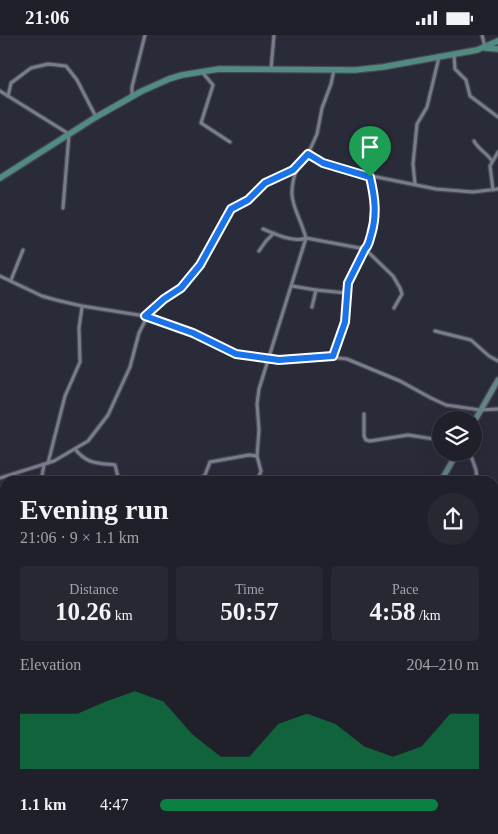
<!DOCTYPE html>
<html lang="en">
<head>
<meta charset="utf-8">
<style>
  body { margin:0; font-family:"Times New Roman",serif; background:#282833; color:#f1f3f6; height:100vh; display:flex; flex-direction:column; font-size:19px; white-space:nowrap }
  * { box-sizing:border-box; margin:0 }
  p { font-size:16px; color:#a2a3a9 }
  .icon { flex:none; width:28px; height:28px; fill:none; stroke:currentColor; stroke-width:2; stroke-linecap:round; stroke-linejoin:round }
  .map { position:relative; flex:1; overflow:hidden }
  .side { position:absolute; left:0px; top:441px; width:499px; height:359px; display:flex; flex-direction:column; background:#20202b; border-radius:15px 15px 0 0; box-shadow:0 5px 20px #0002,0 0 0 1px #3d3e47 }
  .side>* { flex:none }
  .fabs { position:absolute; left:432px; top:376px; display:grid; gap:10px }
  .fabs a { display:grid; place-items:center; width:50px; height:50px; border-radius:50%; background:#20202b; box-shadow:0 5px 20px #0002,0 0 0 1px #3d3e47; font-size:25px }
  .pin { position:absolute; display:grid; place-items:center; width:42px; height:42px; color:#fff; margin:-51px -21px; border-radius:50% 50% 50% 0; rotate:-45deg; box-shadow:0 0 5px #0007 }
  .pin .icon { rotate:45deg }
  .round { display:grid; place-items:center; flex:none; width:52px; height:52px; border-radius:26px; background:#282833 }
  .headline { display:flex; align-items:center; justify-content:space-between; height:85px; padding:0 20px }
  h1 { font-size:28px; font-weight:600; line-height:38px }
  .figures { display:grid; grid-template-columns:repeat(3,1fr); gap:8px; height:85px; padding:5px 20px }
  .figures div { display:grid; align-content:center; border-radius:5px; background:#282833; text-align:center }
  .figures b { font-size:25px; font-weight:600 }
  .figures small { font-size:14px; font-weight:400 }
  .figures p { font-size:14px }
  .chart { height:140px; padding:10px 20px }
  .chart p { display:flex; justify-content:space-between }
  .chart svg { width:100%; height:90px; margin-top:5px; fill:#0b8043; opacity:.7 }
  ul { padding:0 20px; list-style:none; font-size:16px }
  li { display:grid; grid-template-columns:80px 60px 1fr; align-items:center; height:38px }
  li i { height:12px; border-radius:6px; background:#0b8043 }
  .status { display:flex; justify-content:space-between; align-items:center; height:35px; padding:0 25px; background:#20202b; direction:ltr }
  .status svg { height:14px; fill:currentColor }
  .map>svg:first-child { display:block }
</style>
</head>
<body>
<div class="status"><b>21:06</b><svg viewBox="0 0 49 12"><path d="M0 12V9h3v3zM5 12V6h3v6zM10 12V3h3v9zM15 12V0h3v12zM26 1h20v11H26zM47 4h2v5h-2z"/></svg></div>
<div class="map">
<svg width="498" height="799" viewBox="0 0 498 799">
  <rect width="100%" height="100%" fill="#2a2b39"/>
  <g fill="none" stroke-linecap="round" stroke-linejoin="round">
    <g stroke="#454752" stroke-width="5.5">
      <g id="street">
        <path d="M482,0L485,12"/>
        <path d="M454,20L455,34L466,45L470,61L498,82"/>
        <path d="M271,34L274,0"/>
        <path d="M202,37L213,50L201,88L230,107"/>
        <path d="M0,56L69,99L63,173"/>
        <path d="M8,61L11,48L31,33L48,29L66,31L77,45L96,82"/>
        <path d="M132,61V52L145,0"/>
        <path d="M474,106C478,114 487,118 492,126"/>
        <path d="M308,119L323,128L347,136L436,154L473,157L498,154"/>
        <path d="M297,133C285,166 297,172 306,203L365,214L393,241L400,253L402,259L394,273"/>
        <path d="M415,149L413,129L417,89L427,72L439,22"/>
        <path d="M493,155L490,131L498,117"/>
        <path d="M259,216L266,206L274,198"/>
        <path d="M0,241L42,261L56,265L82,271L145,281L193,298L236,319L279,325L321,321L347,324L400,346L431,363L446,370L480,375L498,374"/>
        <path d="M11,245L23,215"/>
        <path d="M292,251L316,255L312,272"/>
        <path d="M316,255L346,258"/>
        <path d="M145,281L164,264L181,253L200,230L231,174L248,165L265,148L293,135L308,119L317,99L322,73L331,49L334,35"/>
        <path d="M435,296L471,305L489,321L498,326"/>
        <path d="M333,321L345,287L348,248L368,211L375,187L376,171L370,142"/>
        <path d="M364,379V401L366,405L370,406L408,400L440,405L441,411"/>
        <path d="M75,414C87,429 97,428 115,430L119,446"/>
        <path d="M442,418L455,420"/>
        <path d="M470,418L476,435L477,446"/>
        <path d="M48,428L65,361L80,327L79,293L82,272"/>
        <path d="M0,443L54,426L88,406L108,380L130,332L139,298L147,282"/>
        <path d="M41,446L44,430"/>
        <path d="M197,446L205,440L210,427L249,420L257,421"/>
        <path d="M257,446L261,436L257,421L259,395L257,369L259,354L306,203C294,208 275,199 263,194"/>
        <path d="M0,562H5"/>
        <path d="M494,586L498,588"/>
        <path d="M0,643L5,630"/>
        <path d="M494,650H498"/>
        <path d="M0,722L5,723"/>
        <path d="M494,741L498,742"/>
        <path d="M67,795V799"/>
      </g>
    </g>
    <g stroke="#454752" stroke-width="8">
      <g id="secondary">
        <path d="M474,387L498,345"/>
        <path d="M441,446L457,418"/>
        <path d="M277,799L279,795"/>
      </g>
    </g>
    <g stroke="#454752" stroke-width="8">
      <g id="primary">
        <path d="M485,13L498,14"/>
        <path d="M0,143L96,82L142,56L169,44L182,40L219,34L355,35L383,32L477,15L498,6"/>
      </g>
    </g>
    <use href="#street" stroke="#797c8c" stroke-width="3"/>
    <use href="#secondary" stroke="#658487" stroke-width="5"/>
    <use href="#primary" stroke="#518b81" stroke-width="5.5"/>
  </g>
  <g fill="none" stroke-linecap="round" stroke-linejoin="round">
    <g stroke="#fff" stroke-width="10">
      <path id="route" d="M308,119L323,128L370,142C375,163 377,180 371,200C369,206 369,210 365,214L348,248L345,287L333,321L279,325L236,319L193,298L145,281L164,264L181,253L200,230L231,174L248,165L265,148L293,135Z"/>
    </g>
    <use href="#route" stroke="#1a73e8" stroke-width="6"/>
  </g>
</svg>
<div class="fabs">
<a><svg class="icon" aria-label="layers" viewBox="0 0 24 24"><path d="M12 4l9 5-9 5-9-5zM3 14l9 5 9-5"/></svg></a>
</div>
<div class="pin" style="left:370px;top:142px;background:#1e9e55"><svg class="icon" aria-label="arrive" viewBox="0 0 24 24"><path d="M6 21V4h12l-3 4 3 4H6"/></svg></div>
<section class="side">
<div class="headline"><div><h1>Evening run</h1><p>21:06 · 9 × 1.1 km</p></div><a class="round"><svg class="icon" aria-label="share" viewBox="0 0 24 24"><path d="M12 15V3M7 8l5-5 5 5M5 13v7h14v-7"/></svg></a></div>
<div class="figures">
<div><p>Distance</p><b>10.26<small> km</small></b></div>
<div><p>Time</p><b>50:57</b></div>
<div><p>Pace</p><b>4:58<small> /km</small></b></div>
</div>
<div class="chart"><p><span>Elevation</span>204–210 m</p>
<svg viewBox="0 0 160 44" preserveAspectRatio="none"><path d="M0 44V17L10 17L20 17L30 11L40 6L50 11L60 27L70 38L80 38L90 22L100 17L110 22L120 33L130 38L140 33L150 17L160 17V44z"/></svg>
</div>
<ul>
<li><b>1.1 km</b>4:47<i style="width:87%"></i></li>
</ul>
</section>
</div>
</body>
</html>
